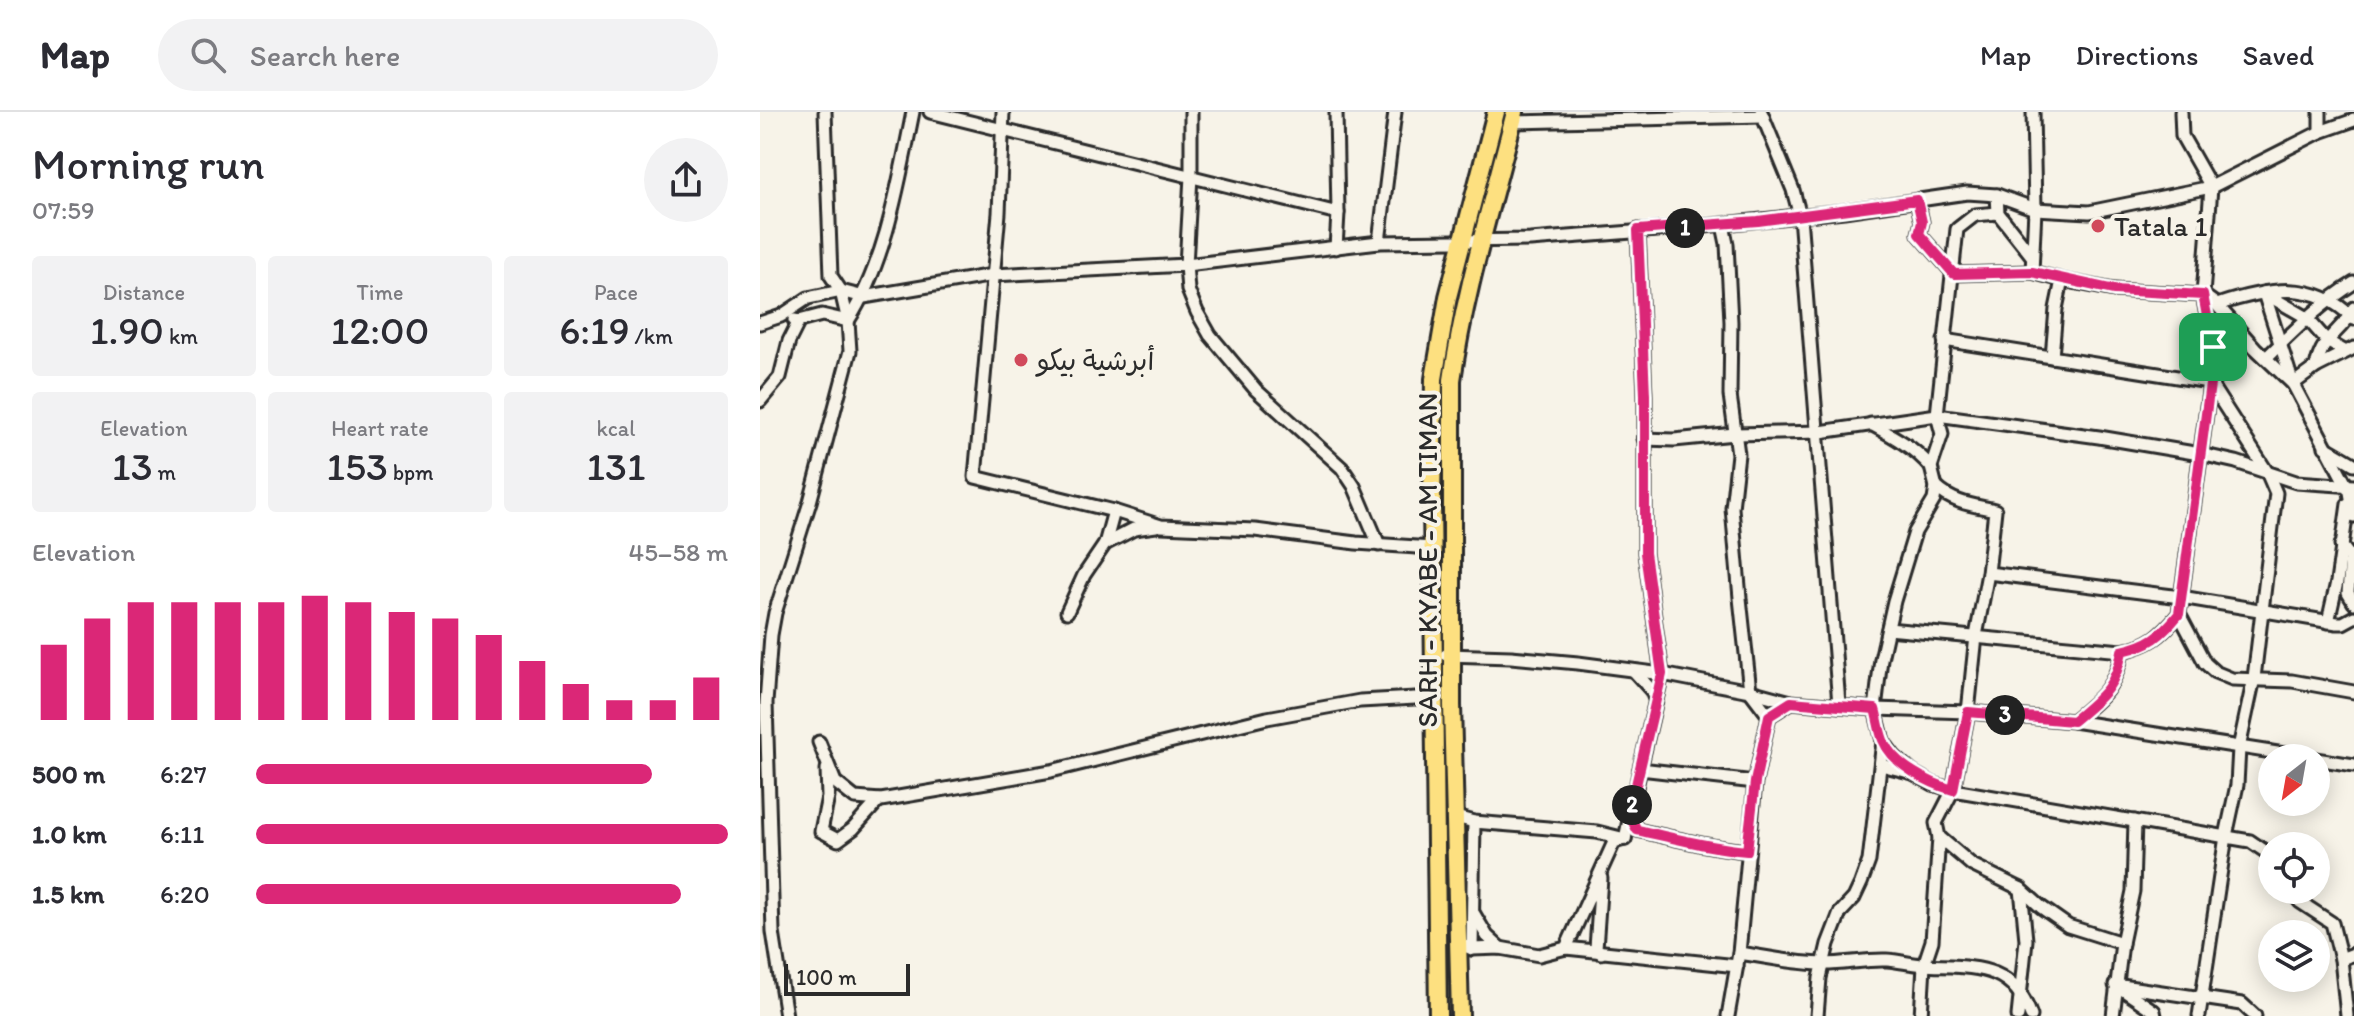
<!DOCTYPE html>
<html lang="en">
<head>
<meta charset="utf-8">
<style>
  body { margin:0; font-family:Itim,"Playpen Sans Arabic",sans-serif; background:#f2f2f3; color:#2b2b33; height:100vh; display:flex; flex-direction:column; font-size:30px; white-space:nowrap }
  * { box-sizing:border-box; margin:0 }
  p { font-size:26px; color:#7c7c81 }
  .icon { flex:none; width:44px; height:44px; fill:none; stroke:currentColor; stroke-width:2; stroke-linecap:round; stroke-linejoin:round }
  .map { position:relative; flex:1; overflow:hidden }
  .drawer { display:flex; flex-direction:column; background:#fff; width:760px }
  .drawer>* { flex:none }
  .needle { width:52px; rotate:211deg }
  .controls { position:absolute; left:1498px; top:632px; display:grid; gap:16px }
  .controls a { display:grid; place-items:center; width:72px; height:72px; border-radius:50%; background:#fff; box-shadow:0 4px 20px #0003; font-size:40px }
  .scale { position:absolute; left:24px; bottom:20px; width:126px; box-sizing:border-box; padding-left:8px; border:4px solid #2b2b2b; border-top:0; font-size:22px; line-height:28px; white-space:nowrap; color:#2b2b2b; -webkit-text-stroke:6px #f7f3e8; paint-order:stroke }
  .pin { position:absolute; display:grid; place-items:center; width:68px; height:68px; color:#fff; margin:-34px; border-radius:16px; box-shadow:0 4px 12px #0006 }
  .km { position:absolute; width:40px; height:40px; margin:-20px; border-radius:50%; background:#222; color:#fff; font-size:22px; line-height:40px; text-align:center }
  .round { display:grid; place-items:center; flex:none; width:84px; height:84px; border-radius:42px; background:#f2f2f3 }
  .overview { display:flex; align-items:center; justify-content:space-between; height:136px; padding:0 32px }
  h1 { font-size:44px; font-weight:600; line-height:60px }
  .stats { display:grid; grid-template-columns:repeat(3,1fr); gap:12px; height:136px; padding:8px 32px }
  .stats div { display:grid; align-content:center; border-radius:8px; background:#f2f2f3; text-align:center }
  .stats b { font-size:40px; font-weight:600 }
  .stats small { font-size:22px; font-weight:400 }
  .stats p { font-size:22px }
  .chart { height:224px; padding:16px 32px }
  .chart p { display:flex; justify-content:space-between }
  .chart svg { width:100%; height:144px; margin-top:8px; stroke:#db2777; stroke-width:6 }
  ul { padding:0 32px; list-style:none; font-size:26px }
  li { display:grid; grid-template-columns:128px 96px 1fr; align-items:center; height:60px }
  li i { height:20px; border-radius:10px; background:#db2777 }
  header { display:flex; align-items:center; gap:48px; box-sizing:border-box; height:112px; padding:0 40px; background:#fff; border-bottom:2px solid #e1e1e2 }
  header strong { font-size:38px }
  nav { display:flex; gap:44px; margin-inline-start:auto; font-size:28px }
  .search { width:560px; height:72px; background:#f2f2f3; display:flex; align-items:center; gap:20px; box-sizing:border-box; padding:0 28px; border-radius:44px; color:#7c7c81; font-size:30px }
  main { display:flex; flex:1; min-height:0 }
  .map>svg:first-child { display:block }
</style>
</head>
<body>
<header>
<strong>Map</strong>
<div class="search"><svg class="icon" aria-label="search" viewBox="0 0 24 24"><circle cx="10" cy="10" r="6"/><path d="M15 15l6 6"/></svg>Search here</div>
<nav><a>Map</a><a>Directions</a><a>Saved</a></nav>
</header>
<main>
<section class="drawer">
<div class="overview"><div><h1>Morning run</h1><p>07:59</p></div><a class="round"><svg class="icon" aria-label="share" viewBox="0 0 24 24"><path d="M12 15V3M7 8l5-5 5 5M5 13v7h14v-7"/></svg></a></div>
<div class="stats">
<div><p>Distance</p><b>1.90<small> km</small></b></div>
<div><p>Time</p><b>12:00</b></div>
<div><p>Pace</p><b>6:19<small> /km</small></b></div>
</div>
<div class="stats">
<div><p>Elevation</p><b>13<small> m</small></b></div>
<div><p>Heart rate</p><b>153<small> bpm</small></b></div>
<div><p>kcal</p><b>131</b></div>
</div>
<div class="chart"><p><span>Elevation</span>45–58 m</p>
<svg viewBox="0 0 160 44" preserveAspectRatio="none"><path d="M5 44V21M15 44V13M25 44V8M35 44V8M45 44V8M55 44V8M65 44V6M75 44V8M85 44V11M95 44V13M105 44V18M115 44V26M125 44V33M135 44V38M145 44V38M155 44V31"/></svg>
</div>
<ul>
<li><b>500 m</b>6:27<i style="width:84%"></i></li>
<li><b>1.0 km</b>6:11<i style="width:100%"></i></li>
<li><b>1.5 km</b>6:20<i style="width:90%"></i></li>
</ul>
</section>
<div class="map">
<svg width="1594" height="904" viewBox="0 0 1594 904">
  <rect width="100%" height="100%" fill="#f7f3e8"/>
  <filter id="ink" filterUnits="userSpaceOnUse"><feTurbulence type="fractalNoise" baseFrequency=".0125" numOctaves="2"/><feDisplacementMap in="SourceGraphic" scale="16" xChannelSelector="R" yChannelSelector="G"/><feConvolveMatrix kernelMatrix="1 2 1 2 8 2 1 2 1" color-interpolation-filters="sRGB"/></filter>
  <g filter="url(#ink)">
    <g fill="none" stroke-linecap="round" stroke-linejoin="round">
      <g stroke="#2b2b2b" stroke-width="17">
        <g id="minor">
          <path d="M170,0L578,101"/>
          <path d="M243,0L239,101L215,365L354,399L401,414L495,418L596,431L672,436"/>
          <path d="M431,0V64L426,153L428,178L437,200L450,223L496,278L582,356L594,374L619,433"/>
          <path d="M576,0L578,101L576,136"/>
          <path d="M1001,0L1033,78L1040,104L1079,592"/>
          <path d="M1421,0L1422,24L1451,75L1443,183L1457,193L1495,236L1533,272L1590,380L1594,404"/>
          <path d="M753,10L1003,4"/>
          <path d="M1560,20V0"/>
          <path d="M1237,83L1238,101L1272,144"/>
          <path d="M1157,88L1162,110L1159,122L1194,162"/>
          <path d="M963,113L967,132L971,210L970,283L978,342L972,396L980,486L990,579L1009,604"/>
          <path d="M878,118L885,283V441L902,562L880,657L995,670"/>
          <path d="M619,130L635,0"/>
          <path d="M1272,160L1275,97L1273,0"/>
          <path d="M1194,162L1272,160L1302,168L1296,197L1292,245"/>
          <path d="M1504,181L1533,272L1556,255L1594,236"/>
          <path d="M1504,181L1546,205L1567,229L1584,239"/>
          <path d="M1457,193C1506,177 1554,166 1594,207"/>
          <path d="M34,208L39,209L62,203L88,209"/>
          <path d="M88,209C126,150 139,69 153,0"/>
          <path d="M0,211L21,204L48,186L81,179L104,185L233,163L426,153L619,130L770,128L936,115L1084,99L1207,81L1237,83L1275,97L1329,100L1451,75L1560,20L1594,8"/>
          <path d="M1184,228L1449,270L1507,360L1516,381L1494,566L1479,636L1477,673L1466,724L1439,904"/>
          <path d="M1506,246C1535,218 1560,192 1594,171"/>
          <path d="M1556,255C1563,222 1582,221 1594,196"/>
          <path d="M0,289L20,265L29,229L39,209"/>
          <path d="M1111,312C1133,324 1155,336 1171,355"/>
          <path d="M884,327L914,328L975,322L1060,320L1177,303L1339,325L1440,342L1476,350L1536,370L1594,374"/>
          <path d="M1565,335L1594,352"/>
          <path d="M345,432L374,417L396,414"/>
          <path d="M1581,433L1591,446L1588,481L1594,491"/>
          <path d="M1228,461L1421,485L1577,511H1583L1594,505"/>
          <path d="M307,500L324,463L345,432L354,399"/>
          <path d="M1419,502L1445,551L1455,560L1472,567L1532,569L1594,580"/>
          <path d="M1568,510L1577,470L1588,392"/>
          <path d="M1128,517L1362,539C1390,533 1401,524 1419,502L1453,250V235L1443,183L1354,178L1302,168"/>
          <path d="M686,543L751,545L818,551L902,562L990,579L1031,590L1115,597L1208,600L1313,609L1550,646"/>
          <path d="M874,559L892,579L896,590"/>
          <path d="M1313,609C1340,587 1356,576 1362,539"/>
          <path d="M1123,629L1134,644L1153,661"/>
          <path d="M59,630L75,670L95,686L121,688L291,659L507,606L600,589L674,585"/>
          <path d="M1556,647L1594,653"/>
          <path d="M1121,653L1153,661L1173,672L1193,678L1490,729L1512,744"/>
          <path d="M67,657L68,685L61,719L78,728L93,717L119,688"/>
          <path d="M869,703L877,718C914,726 950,736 987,739"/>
          <path d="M696,705L714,710L837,720L865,727"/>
          <path d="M1179,725L1212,753L1261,777L1281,795L1308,814L1362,831"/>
          <path d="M865,727L880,657"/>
          <path d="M1531,778L1540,790L1572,811L1581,847L1587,904"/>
          <path d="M714,802L727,824L740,836"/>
          <path d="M697,831L712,837L740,836L779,843L806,836L977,854"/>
          <path d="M806,836L854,730L864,727"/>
          <path d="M712,837L714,710"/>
          <path d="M841,841L836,836L841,766"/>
          <path d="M979,841C1007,845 1037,852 1065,852C1085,852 1106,847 1127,848C1139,849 1151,852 1164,853C1210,856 1252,849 1271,904"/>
          <path d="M1581,847L1594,842"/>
          <path d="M1355,873L1482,892L1495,904"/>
          <path d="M1359,875L1394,899L1395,904"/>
          <path d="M26,904L13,820L6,591L11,523L15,501L50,390L90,239L88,209L81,179L71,164L65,0"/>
          <path d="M968,904L979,841L995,670L1009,604L1031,590"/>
          <path d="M1057,904L1060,866L1068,832L1080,801L1094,786L1101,771L1109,749L1123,629L1115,597L1121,547L1134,489L1155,420L1174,388L1176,375L1171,355L1182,322L1177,303L1197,117L1215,103L1238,101"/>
          <path d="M1161,904L1164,853L1172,829L1179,725L1176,711L1193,678L1208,600L1216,524L1228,461L1235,398C1212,393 1193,391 1176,375"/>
          <path d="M1258,904L1266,828L1261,777"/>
          <path d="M1353,904L1362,831L1373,779L1375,709"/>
        </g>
      </g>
      <g stroke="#2b2b2b" stroke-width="22">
        <g id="highway">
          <path d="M678,904L672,390L674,267L688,185L736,0"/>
          <path d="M700,904L692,593V268C705,177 733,89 755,0"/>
        </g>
      </g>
      <use href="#minor" stroke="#f7f3e8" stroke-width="11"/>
      <use href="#highway" stroke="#fde080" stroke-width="16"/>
    </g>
  </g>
  <g fill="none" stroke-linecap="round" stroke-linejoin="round" filter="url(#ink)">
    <g stroke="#fff" stroke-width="16">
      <path id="route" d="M1157,88L1162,110L1159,122L1194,162L1272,160L1354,178L1443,183L1453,235V250L1419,502C1401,524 1390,533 1362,539C1356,576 1340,586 1313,609L1208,600L1193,678C1169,671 1133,653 1123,628C1119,618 1118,607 1115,597L1031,590L1009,604L995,670L987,739C950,736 914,726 877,718L869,703L902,562L885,441V283L878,118L998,109Z"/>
    </g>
    <use href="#route" stroke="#db2777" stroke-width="10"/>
  </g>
  <g fill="#d1495b" stroke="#f7f3e8" stroke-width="3">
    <circle cx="1338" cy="114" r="8"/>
    <circle cx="261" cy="248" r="8"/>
  </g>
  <g text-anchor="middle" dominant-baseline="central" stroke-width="8" stroke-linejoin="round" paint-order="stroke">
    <g font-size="28" fill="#2b2b2b" stroke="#f7f3e8" text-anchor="start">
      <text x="1354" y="114">Tatala 1</text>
      <text x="277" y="248">أبرشية بيكو</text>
    </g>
    <g font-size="28" fill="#2b2b2b" stroke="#f7f3e8">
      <text transform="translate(667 448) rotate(-90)">SARH - KYABE - AM TIMAN</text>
    </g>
  </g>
</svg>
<div class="controls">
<a><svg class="needle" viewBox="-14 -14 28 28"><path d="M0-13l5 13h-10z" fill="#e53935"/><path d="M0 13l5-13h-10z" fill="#7c7c81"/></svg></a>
<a><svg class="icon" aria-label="locate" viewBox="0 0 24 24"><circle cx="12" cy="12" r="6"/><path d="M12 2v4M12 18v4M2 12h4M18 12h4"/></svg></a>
<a><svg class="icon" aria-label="layers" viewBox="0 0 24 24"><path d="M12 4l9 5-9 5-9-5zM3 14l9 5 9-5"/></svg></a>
</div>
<div class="scale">100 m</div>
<div class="pin" style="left:1453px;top:235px;background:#1e9e55"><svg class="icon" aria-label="arrive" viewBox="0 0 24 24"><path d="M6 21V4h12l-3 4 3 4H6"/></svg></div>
<b class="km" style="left:925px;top:116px">1</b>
<b class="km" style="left:872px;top:693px">2</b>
<b class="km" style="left:1245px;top:603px">3</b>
</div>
</main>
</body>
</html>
